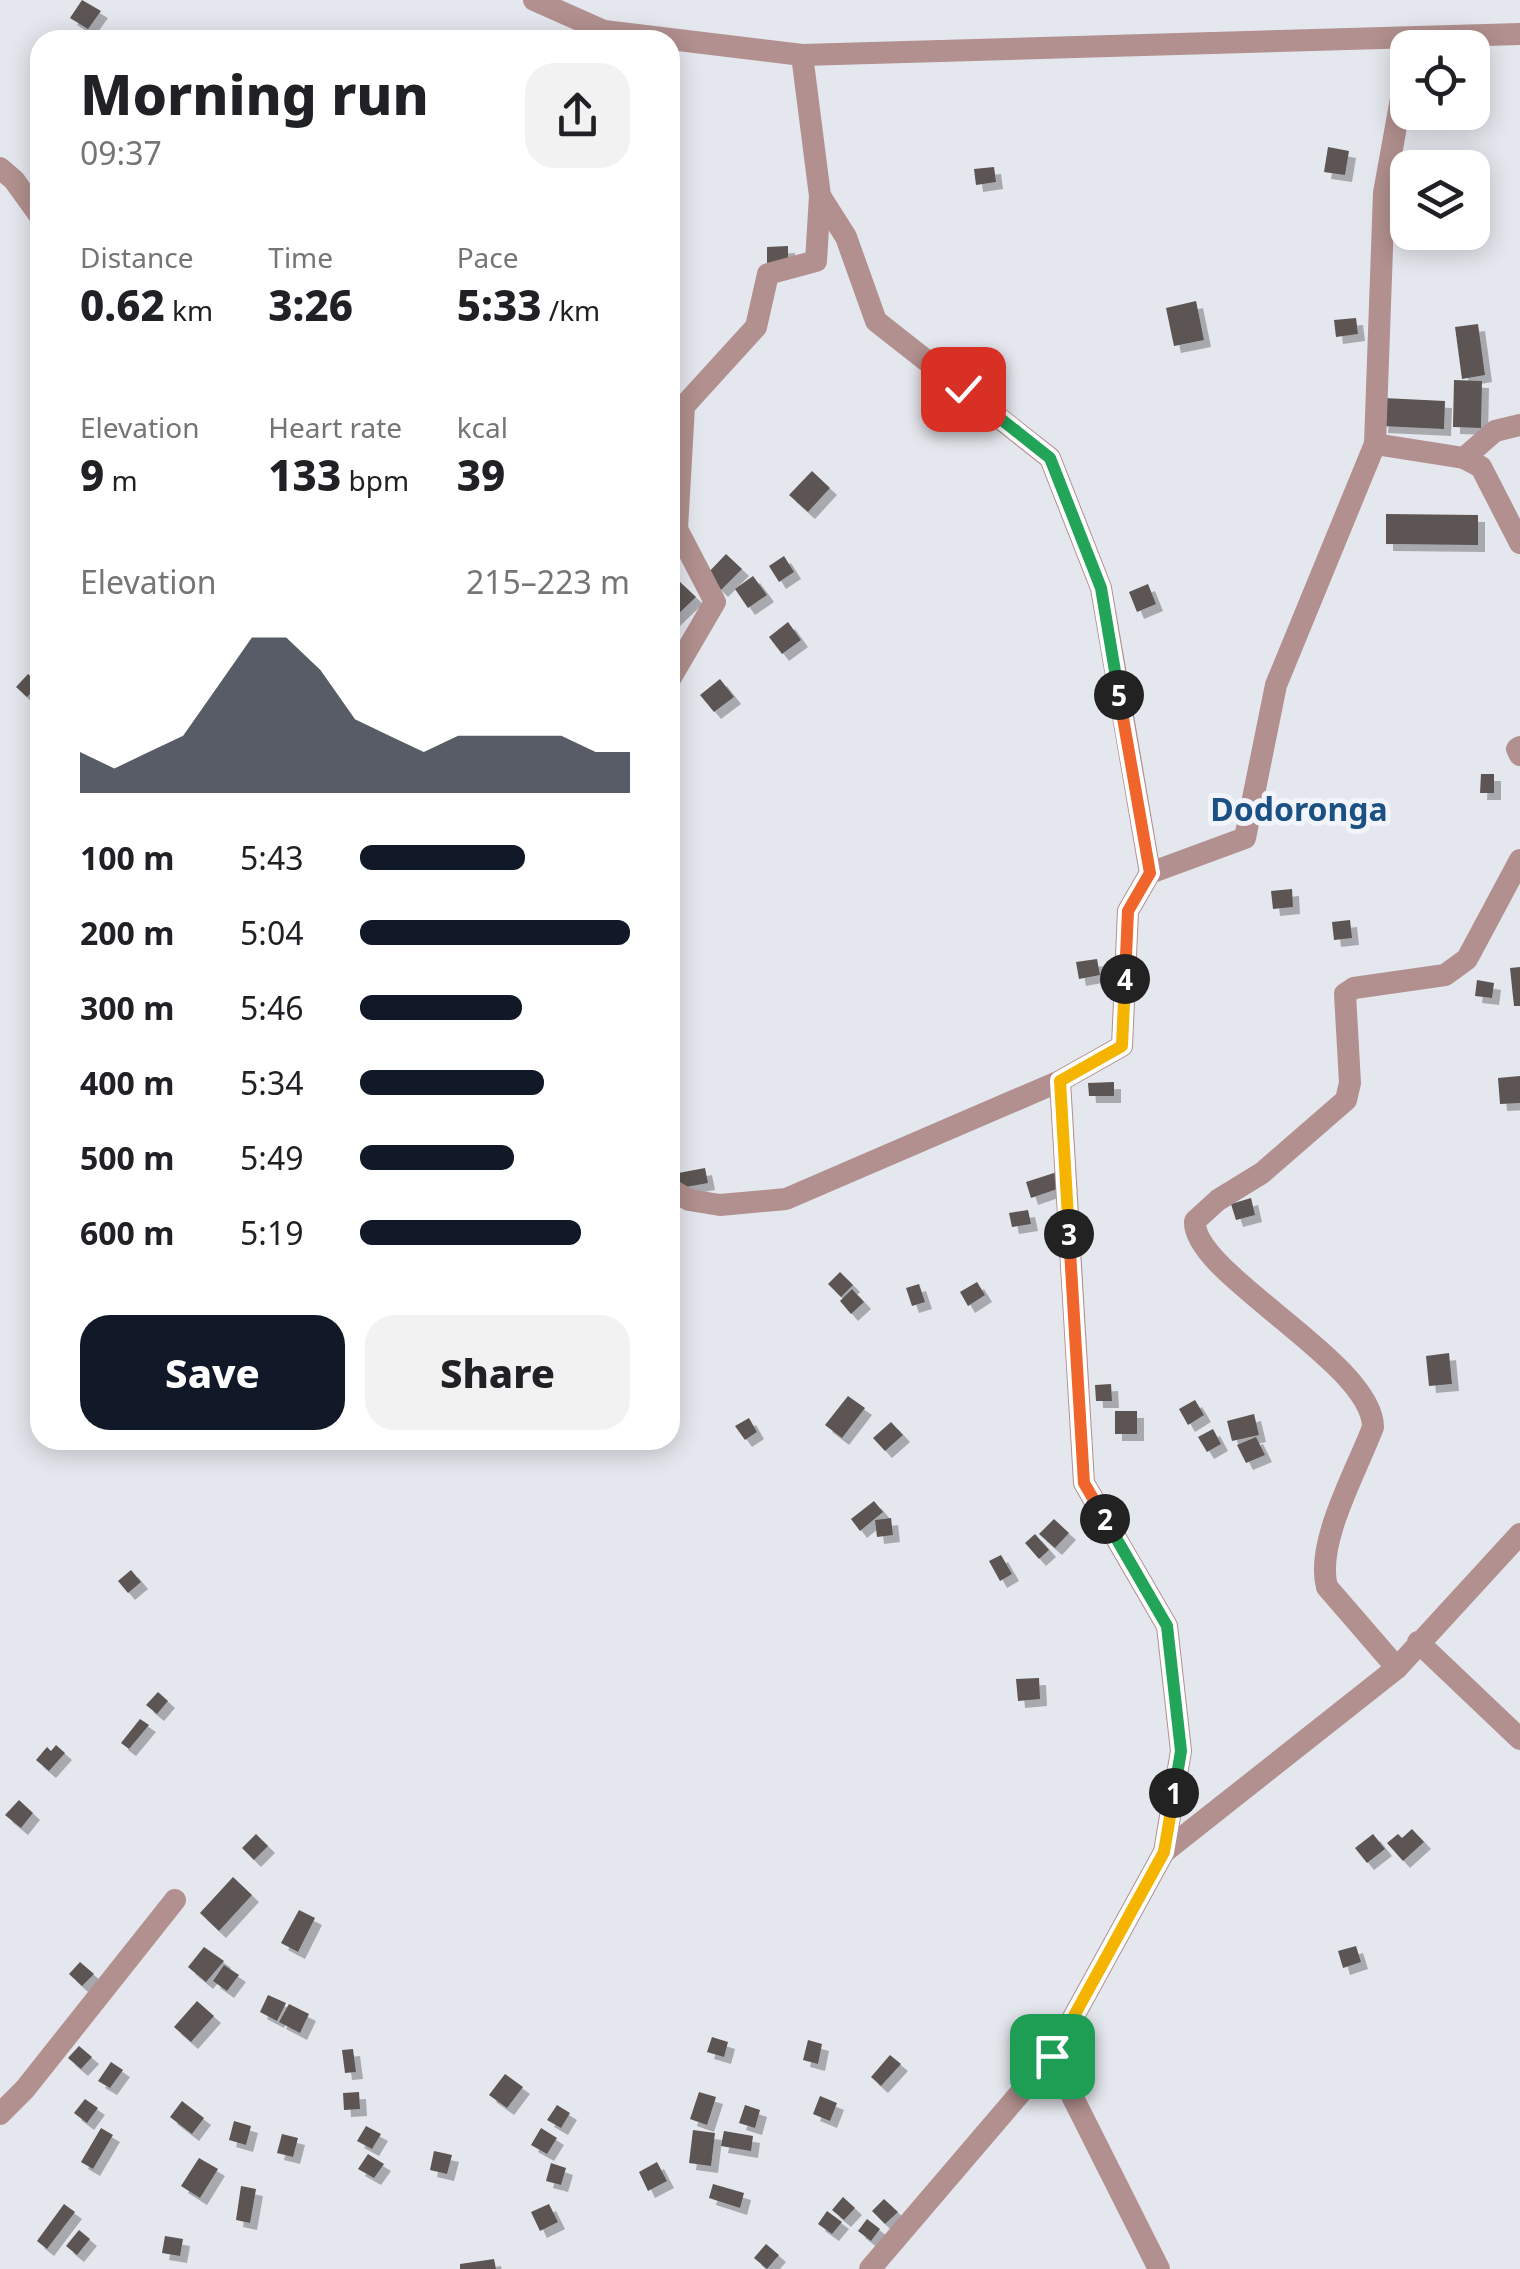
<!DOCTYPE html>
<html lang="en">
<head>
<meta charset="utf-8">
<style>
  body { margin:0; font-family:"Noto Sans",sans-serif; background:#f2f2f2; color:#202124; height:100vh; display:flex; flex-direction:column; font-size:38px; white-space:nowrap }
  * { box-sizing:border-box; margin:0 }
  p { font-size:32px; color:#757577 }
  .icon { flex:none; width:55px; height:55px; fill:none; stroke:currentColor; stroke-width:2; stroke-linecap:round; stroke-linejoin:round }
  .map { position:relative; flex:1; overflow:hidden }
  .sheet { position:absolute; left:30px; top:30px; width:650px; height:1420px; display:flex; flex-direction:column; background:#fff; border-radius:30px; box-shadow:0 5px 25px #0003 }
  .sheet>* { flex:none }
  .tools { position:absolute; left:1390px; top:30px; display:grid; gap:20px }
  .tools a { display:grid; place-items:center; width:100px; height:100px; border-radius:20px; background:#fff; box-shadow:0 5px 25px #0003; font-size:50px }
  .pin { position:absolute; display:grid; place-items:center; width:85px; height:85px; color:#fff; margin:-42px; border-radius:20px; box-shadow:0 5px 15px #0006 }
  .km { position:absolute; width:50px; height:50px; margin:-25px; border-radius:50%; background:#222; color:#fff; font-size:28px; line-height:50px; text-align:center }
  .round { display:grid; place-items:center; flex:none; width:105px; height:105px; border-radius:30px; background:#f2f2f2 }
  .headline { display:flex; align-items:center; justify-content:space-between; height:170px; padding:0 50px }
  h1 { font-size:55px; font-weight:800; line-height:75px }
  .stats { display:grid; grid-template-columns:repeat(3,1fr); gap:15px; height:170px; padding:10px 50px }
  .stats div { display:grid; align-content:center }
  .stats b { font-size:42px; font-weight:800 }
  .stats small { font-size:28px; font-weight:400 }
  .stats p { font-size:28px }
  .chart { height:280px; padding:20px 50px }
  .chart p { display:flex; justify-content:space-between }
  .chart svg { width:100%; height:180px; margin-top:10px; fill:#111827; opacity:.7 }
  .button { display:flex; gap:20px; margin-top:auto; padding:20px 50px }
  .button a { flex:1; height:115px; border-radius:30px; background:#111827; color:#fff; font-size:40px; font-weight:800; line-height:115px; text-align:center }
  .button a+a { background:#f2f2f2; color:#202124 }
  ul { padding:0 50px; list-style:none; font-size:32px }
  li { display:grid; grid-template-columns:160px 120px 1fr; align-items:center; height:75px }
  li i { height:25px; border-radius:12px; background:#111827 }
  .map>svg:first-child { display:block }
</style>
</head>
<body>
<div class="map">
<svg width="1520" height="2269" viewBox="0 0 1520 2269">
  <defs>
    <filter id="shadow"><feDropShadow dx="7" dy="7" stdDeviation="0" flood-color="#0004"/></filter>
  </defs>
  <rect width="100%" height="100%" fill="#e5e7ee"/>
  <g fill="#5b5552" filter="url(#shadow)">
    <path d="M82,0L101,11L88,29L70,18Z"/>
    <path d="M1328,147L1349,151L1345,175L1324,172Z"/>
    <path d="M994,167L996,182L976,185L974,169Z"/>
    <path d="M788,246V263L767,264V247Z"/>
    <path d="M1196,301L1204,340L1174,346L1166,308Z"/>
    <path d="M1356,318L1358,334L1336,337L1334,320Z"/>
    <path d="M1478,324L1485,375L1462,379L1455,327Z"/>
    <path d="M1454,380L1482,381L1481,428L1453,427Z"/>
    <path d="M1383,398L1445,401L1444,429L1381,426Z"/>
    <path d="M812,471L830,488L808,512L789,495Z"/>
    <path d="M1386,514L1478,515V545L1386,544Z"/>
    <path d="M726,554L742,569L721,590L706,575Z"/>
    <path d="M784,556L794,572L779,582L769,566Z"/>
    <path d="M753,576L767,595L748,608L735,589Z"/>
    <path d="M679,581L696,597L673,619L670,589Z"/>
    <path d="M1148,584L1156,604L1137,612L1129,592Z"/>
    <path d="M788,622L801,640L782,654L769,637Z"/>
    <path d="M28,674L39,684L27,697L16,687Z"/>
    <path d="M720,679L734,697L714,712L700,695Z"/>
    <path d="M1481,774H1494V793H1480Z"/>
    <path d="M1292,889L1293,907L1273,909L1271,891Z"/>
    <path d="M1350,920L1352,938L1334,940L1332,922Z"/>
    <path d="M1097,959L1100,975L1079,979L1076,962Z"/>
    <path d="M1520,967V1006H1514L1510,968Z"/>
    <path d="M1477,980L1494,983L1492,998L1475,996Z"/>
    <path d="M1520,1076V1103L1500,1104L1498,1078Z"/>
    <path d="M1114,1082V1096H1089L1088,1083Z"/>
    <path d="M705,1168L708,1183L675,1189L673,1174Z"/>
    <path d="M1057,1172L1063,1187L1031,1198L1026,1182Z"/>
    <path d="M1251,1198L1255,1215L1236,1220L1231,1204Z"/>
    <path d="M1028,1210L1031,1224L1012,1227L1009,1213Z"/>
    <path d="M840,1272L853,1285L841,1297L828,1284Z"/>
    <path d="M977,1282L985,1295L968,1306L960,1292Z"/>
    <path d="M919,1284L925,1302L912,1306L906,1288Z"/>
    <path d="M852,1289L864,1302L851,1314L840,1301Z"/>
    <path d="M1449,1353L1452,1384L1429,1386L1426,1356Z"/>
    <path d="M1111,1384L1112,1401H1096L1095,1385Z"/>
    <path d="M848,1396L865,1408L842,1438L825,1425Z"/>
    <path d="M1195,1400L1204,1415L1188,1425L1179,1409Z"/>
    <rect x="1115" y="1411" width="22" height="23"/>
    <path d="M1254,1414L1259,1435L1232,1441L1227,1421Z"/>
    <path d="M749,1418L757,1432L745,1440L735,1426Z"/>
    <path d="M891,1422L903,1435L885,1451L873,1438Z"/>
    <path d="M1213,1429L1221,1444L1207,1452L1198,1437Z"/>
    <path d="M1256,1437L1265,1455L1246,1463L1237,1445Z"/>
    <path d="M874,1501L883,1512L860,1531L851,1519Z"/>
    <path d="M891,1518L893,1535L877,1537L875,1520Z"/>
    <path d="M1054,1519L1069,1533L1055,1548L1039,1534Z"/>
    <path d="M1035,1534L1049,1550L1039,1559L1025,1543Z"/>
    <path d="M1001,1555L1012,1574L1000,1581L989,1561Z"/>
    <path d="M131,1570L141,1582L128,1593L118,1581Z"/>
    <path d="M1039,1678L1040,1699L1018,1701L1016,1679Z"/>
    <path d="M158,1692L168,1701L157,1714L146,1705Z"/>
    <path d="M140,1719L149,1725L129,1749L121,1743Z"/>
    <path d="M56,1745L65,1753L49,1771L36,1760L47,1747L51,1751Z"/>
    <path d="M19,1800L33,1813L21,1828L5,1815Z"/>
    <path d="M1412,1829L1424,1842L1403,1861L1387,1843L1398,1834L1402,1838Z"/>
    <path d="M256,1834L268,1846L254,1860L242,1848Z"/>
    <path d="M1373,1834L1385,1849L1367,1863L1355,1848Z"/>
    <path d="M233,1877L252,1895L219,1931L200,1913Z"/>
    <path d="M299,1910L315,1918L298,1952L281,1943Z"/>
    <path d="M1356,1946L1361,1962L1343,1968L1338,1951Z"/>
    <path d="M204,1947L224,1961L206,1982L188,1967Z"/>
    <path d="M80,1962L94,1974L82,1986L69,1974Z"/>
    <path d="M224,1965L239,1975L227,1991L213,1981Z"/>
    <path d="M268,1995L286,2003L277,2021L260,2012Z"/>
    <path d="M197,2001L214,2016L191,2042L174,2027Z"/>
    <path d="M289,2004L309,2014L300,2033L279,2022Z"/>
    <path d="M712,2037L728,2042L724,2057L707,2052Z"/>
    <path d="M808,2040L822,2044L818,2064L803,2060Z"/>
    <path d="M79,2046L92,2057L81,2069L68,2058Z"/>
    <path d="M353,2049L356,2072L345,2073L342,2050Z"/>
    <path d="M890,2055L901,2064L881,2086L871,2077Z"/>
    <path d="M111,2062L123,2070L110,2088L98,2081Z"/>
    <path d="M505,2074L523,2087L507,2108L489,2095Z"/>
    <path d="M359,2092L360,2109L344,2110L343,2093Z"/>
    <path d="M699,2092L716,2097L707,2125L690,2119Z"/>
    <path d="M820,2096L837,2103L830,2121L813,2114Z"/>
    <path d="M85,2099L98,2108L87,2123L74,2113Z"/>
    <path d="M182,2101L204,2118L192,2134L170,2117Z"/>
    <path d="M557,2105L570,2113L561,2128L547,2120Z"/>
    <path d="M745,2105L760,2110L755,2128L739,2123Z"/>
    <path d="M234,2121L251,2126L246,2145L229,2140Z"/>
    <path d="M366,2126L381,2134L372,2149L357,2141Z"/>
    <path d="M101,2128L113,2135L93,2169L81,2162Z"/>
    <path d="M541,2128L557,2138L547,2154L531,2145Z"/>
    <path d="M693,2130L715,2133L711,2166L689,2163Z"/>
    <path d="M724,2131L753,2136L751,2151L721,2146Z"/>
    <path d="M282,2134L298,2138L293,2157L277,2153Z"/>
    <path d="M434,2151L452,2155L447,2174L430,2170Z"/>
    <path d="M368,2154L384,2164L374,2178L358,2169Z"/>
    <path d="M199,2158L218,2169L200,2198L181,2186Z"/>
    <path d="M657,2162L667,2181L648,2191L639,2172Z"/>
    <path d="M551,2163L566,2168L561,2185L546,2181Z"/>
    <path d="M713,2184L744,2193L740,2208L709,2198Z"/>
    <path d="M241,2186L256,2189L250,2223L236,2220Z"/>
    <path d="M843,2197L855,2208L844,2220L832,2210Z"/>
    <path d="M884,2199L898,2212L885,2224L872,2211Z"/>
    <path d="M64,2204L75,2212L47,2249L37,2241Z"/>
    <path d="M549,2204L558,2222L540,2231L531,2212Z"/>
    <path d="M827,2211L842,2222L832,2234L818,2224Z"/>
    <path d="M867,2219L880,2229L871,2241L858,2231Z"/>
    <path d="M79,2230L90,2239L77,2255L66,2246Z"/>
    <path d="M165,2236L183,2239L180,2256L162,2253Z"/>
    <path d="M766,2244L779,2255L767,2269L754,2258Z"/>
    <path d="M494,2259L496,2269H460V2264Z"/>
  </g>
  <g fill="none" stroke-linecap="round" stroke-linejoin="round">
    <g stroke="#b1908f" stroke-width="22">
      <path d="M534,0L604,31L802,55L1520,34"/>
      <path d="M1408,60L1384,193L1375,444L1464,458L1481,467L1520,543"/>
      <path d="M0,168L14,180L40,216"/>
      <path d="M820,196L846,237L876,321L1050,458L1101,588L1150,873"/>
      <path d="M1464,458L1495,431L1520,425"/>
      <path d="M670,679L715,602L677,529L684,406L756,327L768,274L816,261L820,196L802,55"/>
      <path d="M1520,747L1517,749L1520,755"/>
      <path d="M670,1189L689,1200L720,1205L786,1199L1060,1081"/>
      <path d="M1418,1642L1520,1739"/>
      <path d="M1397,1668L1327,1587C1315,1543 1357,1470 1373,1427C1373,1362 1191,1273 1195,1221L1218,1200L1262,1173L1346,1100L1350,1083L1345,994L1354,988L1445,975L1467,959L1520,860"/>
      <path d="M1164,1852L1181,1751L1167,1626L1084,1483L1060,1081L1122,1046L1128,911L1150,873L1245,838L1276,685L1375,444"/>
      <path d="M1052,2056L1159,2269"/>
      <path d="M0,2114L25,2089L175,1900"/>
      <path d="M870,2269L1052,2056L1164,1852L1397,1668L1520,1534"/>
    </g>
  </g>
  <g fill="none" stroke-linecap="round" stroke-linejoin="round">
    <g stroke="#fff" stroke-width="20">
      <path id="split-1" d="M1052,2056L1164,1852L1174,1793"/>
    </g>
    <g stroke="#fff" stroke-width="20">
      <path id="split-2" d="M1105,1519L1167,1626L1181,1751L1174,1793"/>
    </g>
    <g stroke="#fff" stroke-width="20">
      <path id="split-3" d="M1069,1234L1084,1483L1105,1519"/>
    </g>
    <g stroke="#fff" stroke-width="20">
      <path id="split-4" d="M1069,1234L1060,1081L1122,1046L1125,979"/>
    </g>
    <g stroke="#fff" stroke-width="20">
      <path id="split-5" d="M1119,695L1150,873L1128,911L1125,979"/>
    </g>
    <g stroke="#fff" stroke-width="20">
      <path id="split-6" d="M1016,431L1050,458L1101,588L1119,695"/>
    </g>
    <g stroke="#fff" stroke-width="20">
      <path id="split-7" d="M963,389L1016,431"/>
    </g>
    <use href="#split-1" stroke="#f5b400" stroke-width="12"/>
    <use href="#split-2" stroke="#22a559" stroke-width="12"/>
    <use href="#split-3" stroke="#f0652b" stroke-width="12"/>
    <use href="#split-4" stroke="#f5b400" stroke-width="12"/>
    <use href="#split-5" stroke="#f0652b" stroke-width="12"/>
    <use href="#split-6" stroke="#22a559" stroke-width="12"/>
    <use href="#split-7" stroke="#22a559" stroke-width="12"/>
  </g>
  <g text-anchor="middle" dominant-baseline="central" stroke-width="10" stroke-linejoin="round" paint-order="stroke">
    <g font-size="32" font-weight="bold" fill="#1b5082" stroke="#f2f4fb">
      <text x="1299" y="808">Dodoronga</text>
    </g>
  </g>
</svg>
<div class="tools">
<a><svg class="icon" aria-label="locate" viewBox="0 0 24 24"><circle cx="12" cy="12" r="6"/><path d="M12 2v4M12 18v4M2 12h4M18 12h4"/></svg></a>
<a><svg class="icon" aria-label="layers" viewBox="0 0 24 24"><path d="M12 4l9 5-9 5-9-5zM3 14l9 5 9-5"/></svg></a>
</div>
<div class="pin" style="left:1052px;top:2056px;background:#1e9e55"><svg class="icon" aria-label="arrive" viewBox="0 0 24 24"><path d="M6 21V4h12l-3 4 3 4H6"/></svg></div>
<div class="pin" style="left:963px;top:389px;background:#d93025"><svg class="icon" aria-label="check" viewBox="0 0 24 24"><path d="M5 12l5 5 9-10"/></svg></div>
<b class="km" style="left:1174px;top:1793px">1</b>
<b class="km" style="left:1105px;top:1519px">2</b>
<b class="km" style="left:1069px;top:1234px">3</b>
<b class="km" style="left:1125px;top:979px">4</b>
<b class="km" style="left:1119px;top:695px">5</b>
<section class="sheet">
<div class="headline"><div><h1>Morning run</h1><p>09:37</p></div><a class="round"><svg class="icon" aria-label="share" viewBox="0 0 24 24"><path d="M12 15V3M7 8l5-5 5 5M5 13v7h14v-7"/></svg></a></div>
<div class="stats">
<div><p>Distance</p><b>0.62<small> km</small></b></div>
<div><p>Time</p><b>3:26</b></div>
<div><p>Pace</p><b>5:33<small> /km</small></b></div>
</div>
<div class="stats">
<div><p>Elevation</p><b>9<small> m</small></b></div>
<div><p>Heart rate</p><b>133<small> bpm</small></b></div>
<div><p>kcal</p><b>39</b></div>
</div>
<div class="chart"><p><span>Elevation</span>215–223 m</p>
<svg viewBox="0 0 160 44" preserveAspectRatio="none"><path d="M0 44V34L10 38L20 34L30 30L40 18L50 6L60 6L70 14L80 26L90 30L100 34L110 30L120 30L130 30L140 30L150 34L160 34V44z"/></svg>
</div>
<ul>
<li><b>100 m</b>5:43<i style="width:61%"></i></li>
<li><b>200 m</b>5:04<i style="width:100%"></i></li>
<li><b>300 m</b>5:46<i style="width:60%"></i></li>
<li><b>400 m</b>5:34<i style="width:68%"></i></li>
<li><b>500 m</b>5:49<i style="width:57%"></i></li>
<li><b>600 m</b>5:19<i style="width:82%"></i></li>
</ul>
<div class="button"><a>Save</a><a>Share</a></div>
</section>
</div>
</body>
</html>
